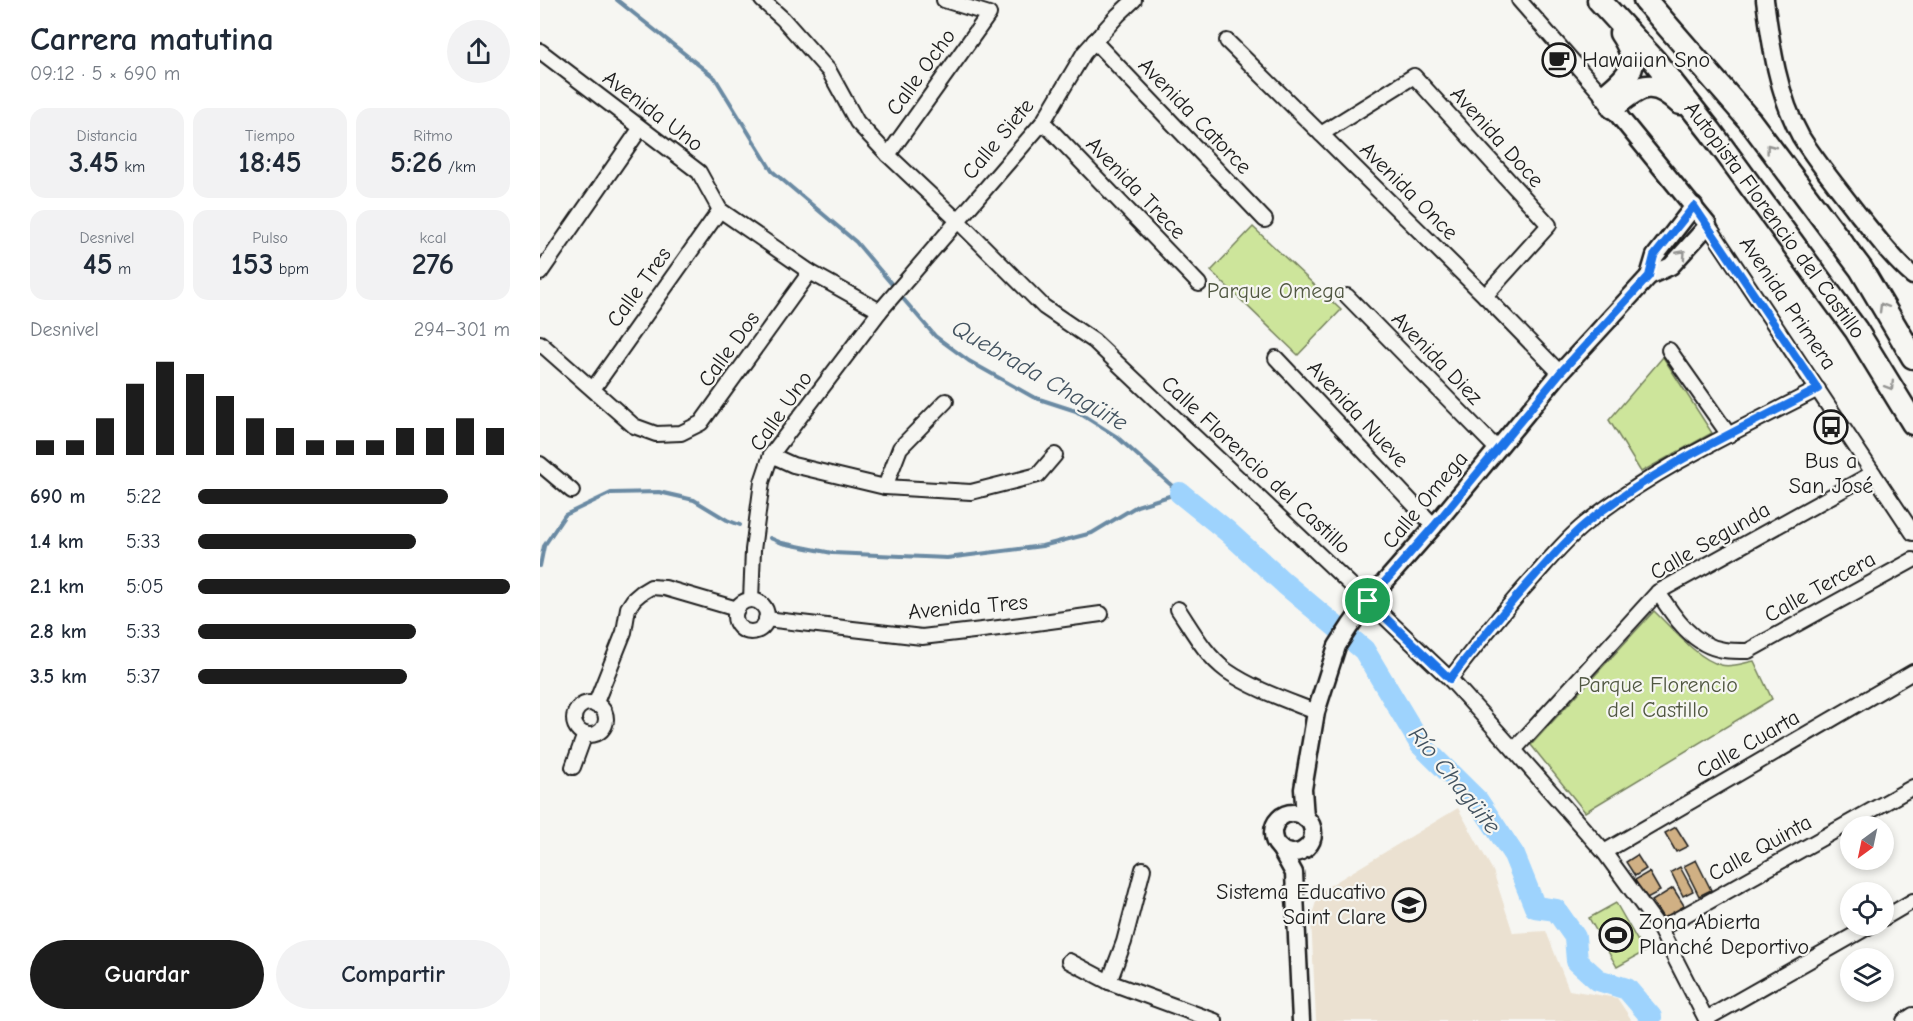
<!DOCTYPE html>
<html lang="es">
<head>
<meta charset="utf-8">
<style>
  body { margin:0; font-family:"Comic Neue",sans-serif; background:#f2f2f3; color:#1f2937; height:100vh; display:flex; flex-direction:column; font-size:22px; white-space:nowrap }
  * { box-sizing:border-box; margin:0 }
  p { font-size:20px; color:#747a83 }
  .icon { flex:none; width:33px; height:33px; fill:none; stroke:currentColor; stroke-width:2; stroke-linecap:round; stroke-linejoin:round }
  .map { position:relative; flex:1; overflow:hidden }
  .drawer { display:flex; flex-direction:column; background:#fff; width:540px }
  .drawer>* { flex:none }
  .needle { width:39px; rotate:213deg }
  .controls { position:absolute; left:1300px; top:816px; display:grid; gap:12px }
  .controls a { display:grid; place-items:center; width:54px; height:54px; border-radius:50%; background:#fff; box-shadow:0 3px 9px #0003; font-size:30px }
  .pin { position:absolute; display:grid; place-items:center; width:51px; height:51px; color:#fff; margin:-26px; border:3px solid #fff; border-radius:50%; box-shadow:0 2px 6px #0007 }
  .round { display:grid; place-items:center; flex:none; width:63px; height:63px; border-radius:32px; background:#f2f2f3 }
  .overview { display:flex; align-items:center; justify-content:space-between; height:102px; padding:0 30px }
  h1 { font-size:33px; font-weight:600; line-height:45px }
  .stats { display:grid; grid-template-columns:repeat(3,1fr); gap:9px; height:102px; padding:6px 30px }
  .stats div { display:grid; align-content:center; border-radius:15px; background:#f2f2f3; text-align:center }
  .stats b { font-size:30px; font-weight:600 }
  .stats small { font-size:16px; font-weight:400 }
  .stats p { font-size:16px }
  .chart { height:168px; padding:12px 30px }
  .chart p { display:flex; justify-content:space-between }
  .chart svg { width:100%; height:108px; margin-top:6px; stroke:#1c1c1c; stroke-width:6 }
  .action { display:flex; gap:12px; margin-top:auto; padding:12px 30px }
  .action a { flex:1; height:69px; border-radius:36px; background:#1c1c1c; color:#fff; font-size:24px; font-weight:600; line-height:69px; text-align:center }
  .action a+a { background:#f2f2f3; color:#1f2937 }
  ul { padding:0 30px; list-style:none; font-size:20px }
  li { display:grid; grid-template-columns:96px 72px 1fr; align-items:center; height:45px }
  li i { height:15px; border-radius:8px; background:#1c1c1c }
  main { display:flex; flex:1; min-height:0 }
  .map>svg:first-child { display:block }
</style>
</head>
<body>
<main>
<section class="drawer">
<div class="overview"><div><h1>Carrera matutina</h1><p>09:12 · 5 × 690 m</p></div><a class="round"><svg class="icon" aria-label="share" viewBox="0 0 24 24"><path d="M12 15V3M7 8l5-5 5 5M5 13v7h14v-7"/></svg></a></div>
<div class="stats">
<div><p>Distancia</p><b>3.45<small> km</small></b></div>
<div><p>Tiempo</p><b>18:45</b></div>
<div><p>Ritmo</p><b>5:26<small> /km</small></b></div>
</div>
<div class="stats">
<div><p>Desnivel</p><b>45<small> m</small></b></div>
<div><p>Pulso</p><b>153<small> bpm</small></b></div>
<div><p>kcal</p><b>276</b></div>
</div>
<div class="chart"><p><span>Desnivel</span>294–301 m</p>
<svg viewBox="0 0 160 44" preserveAspectRatio="none"><path d="M5 44V38M15 44V38M25 44V29M35 44V15M45 44V6M55 44V11M65 44V20M75 44V29M85 44V33M95 44V38M105 44V38M115 44V38M125 44V33M135 44V33M145 44V29M155 44V33"/></svg>
</div>
<ul>
<li><b>690 m</b>5:22<i style="width:80%"></i></li>
<li><b>1.4 km</b>5:33<i style="width:70%"></i></li>
<li><b>2.1 km</b>5:05<i style="width:100%"></i></li>
<li><b>2.8 km</b>5:33<i style="width:70%"></i></li>
<li><b>3.5 km</b>5:37<i style="width:67%"></i></li>
</ul>
<div class="action"><a>Guardar</a><a>Compartir</a></div>
</section>
<div class="map">
<svg width="1373" height="1021" viewBox="0 0 1373 1021">
  <rect width="100%" height="100%" fill="#f6f6f2"/>
  <filter id="ink" filterUnits="userSpaceOnUse"><feTurbulence type="fractalNoise" baseFrequency=".0167" numOctaves="2"/><feDisplacementMap in="SourceGraphic" scale="12" xChannelSelector="R" yChannelSelector="G"/><feConvolveMatrix kernelMatrix="1 2 1 2 8 2 1 2 1" color-interpolation-filters="sRGB"/></filter>
  <g filter="url(#ink)">
    <path fill="#ebe1d1" d="M918,808L953,871L973,933L1006,931L1029,990L1077,998L1091,1019L1090,1021H776L771,918L779,892Z"/>
    <g fill="#cde59b" stroke="#74805c" stroke-width="1.5">
      <path d="M713,227L801,310L758,355L671,271Z"/>
      <path d="M1123,357L1172,433L1101,472L1069,420Z"/>
      <path d="M1114,611C1131,627 1158,660 1181,665C1191,668 1203,663 1214,661L1232,699L1045,812L991,745Z"/>
      <path d="M1076,903L1104,952L1077,967L1049,918Z"/>
    </g>
    <g fill="none" stroke-linecap="round" stroke-linejoin="round">
      <g stroke="#6a8aa3" stroke-width="4">
        <path d="M77,0L175,78L232,171L316,242L355,288"/>
        <path d="M359,294L395,336L429,361L493,397L536,411L577,437L640,493"/>
        <path d="M230,538L242,543L292,553L407,558L502,546L552,533L597,506L639,493"/>
        <path d="M0,566L4,546L25,515L71,493L119,492L154,500L187,520L200,525"/>
      </g>
      <path stroke="#9ed3fd" stroke-width="22" d="M640,493L687,531L745,584L824,650L881,745L938,801L974,855L995,907L1016,910L1035,937L1037,961L1058,980L1087,989L1111,1017L1110,1021"/>
    </g>
    <g fill="#d0b084" stroke="#1c1c1c" stroke-width="1.5">
      <path d="M1136,827L1148,846L1136,852L1125,833Z"/>
      <path d="M1097,855L1106,869L1095,876L1086,862Z"/>
      <path d="M1156,860L1171,890L1159,896L1144,866Z"/>
      <path d="M1140,867L1153,891L1143,896L1131,872Z"/>
      <path d="M1109,872L1120,891L1105,899L1095,880Z"/>
      <path d="M1133,888L1145,907L1124,919L1112,901Z"/>
    </g>
    <g fill="none" stroke-linecap="round" stroke-linejoin="round">
      <g stroke="#1c1c1c" stroke-width="18">
        <g id="minor">
          <path d="M222,0L243,19L289,71L317,122L348,155L417,220L504,307L554,341L910,679L974,750L1064,852L1120,929L1167,1021"/>
          <path d="M979,0L1064,97"/>
          <path d="M554,41L725,220"/>
          <path d="M687,41L945,296L1020,373"/>
          <path d="M0,51L159,172L180,210L270,272L340,311"/>
          <path d="M503,122L659,284"/>
          <path d="M781,134L874,76L1009,225L945,296"/>
          <path d="M348,155L449,14L404,0"/>
          <path d="M1168,225L1373,533"/>
          <path d="M0,273L100,129"/>
          <path d="M807,296L957,449"/>
          <path d="M0,343L94,426L116,434L141,433L161,423L270,272"/>
          <path d="M1129,350L1189,435"/>
          <path d="M736,358L894,526"/>
          <path d="M53,389L180,210"/>
          <path d="M231,455L253,465L345,487L431,492L498,475L515,455"/>
          <path d="M0,464L32,491"/>
          <path d="M345,487L360,448L406,401"/>
          <path d="M1118,592C1133,616 1153,646 1184,650C1191,651 1200,651 1208,651L1373,560"/>
          <path d="M211,600L213,550L222,482L231,455L340,311L503,122L544,53L578,15L594,0"/>
          <circle cx="211" cy="616" r="16"/>
          <path d="M638,609C652,630 666,656 687,671C713,689 746,700 776,712"/>
          <path d="M226,619L382,637L459,628L561,614"/>
          <path d="M910,679C937,644 964,610 994,577C1010,559 1026,539 1045,524C1114,468 1199,430 1278,389"/>
          <circle cx="50" cy="719" r="16"/>
          <path d="M55,705L84,632L88,608L94,599L101,593L111,587L125,588L197,609"/>
          <path d="M974,750L1118,592L1333,473"/>
          <path d="M33,767L45,734"/>
          <path d="M1064,852L1373,672"/>
          <path d="M1344,918L1373,901"/>
          <path d="M1120,929L1373,787"/>
          <path d="M529,961L569,982L675,1021"/>
          <path d="M569,982L584,942L603,869"/>
          <path d="M1166,1019L1330,926"/>
          <path d="M1364,1021L1373,1015"/>
        </g>
      </g>
      <g stroke="#1c1c1c" stroke-width="21">
        <g id="tertiary">
          <path d="M1225,0C1231,45 1238,96 1261,137C1278,164 1299,189 1318,214C1336,236 1352,258 1373,276"/>
          <path d="M1109,276L1115,256L1154,206"/>
          <circle cx="753" cy="833" r="20"/>
          <path d="M765,818L763,789L776,712L797,646L810,626L828,601L894,526L1020,373L1109,276L1131,266L1168,225L1066,100"/>
          <path d="M740,848L754,873L761,1021"/>
        </g>
      </g>
      <g stroke="#1c1c1c" stroke-width="27">
        <g id="trunk">
          <path id="s1" d="M1059,0L1114,60L1171,132L1316,330L1373,423"/>
          <path d="M1105,0L1210,121L1321,269L1373,357"/>
          <path d="M1066,95C1091,75 1102,64 1081,33"/>
          <path d="M1073,107C1099,86 1112,76 1140,103"/>
        </g>
      </g>
      <use href="#minor" stroke="#f6f6f2" stroke-width="14"/>
      <use href="#tertiary" stroke="#f6f6f2" stroke-width="16"/>
      <use href="#trunk" stroke="#f6f6f2" stroke-width="22"/>
    </g>
    <defs><path id="oneway-chevron" d="M-2-3.5L2.5 0L-2 3.5" fill="none" stroke-width="1.6" stroke-linecap="round" stroke-linejoin="round" transform="scale(1.5)"/></defs>
    <g stroke="#949492">
      <use href="#oneway-chevron" transform="translate(1230 148) rotate(-127)"/>
      <use href="#oneway-chevron" transform="translate(1142 254) rotate(-48)"/>
      <use href="#oneway-chevron" transform="translate(1343 307) rotate(-121)"/>
      <use href="#oneway-chevron" transform="translate(1350 386) rotate(58)"/>
    </g>
  </g>
  <g fill="none" stroke-linecap="round" stroke-linejoin="round" filter="url(#ink)">
    <g stroke="#fff" stroke-width="12">
      <path id="route" d="M1154,206L1278,389C1199,430 1114,468 1045,524C1026,540 1010,559 994,577C964,610 937,644 910,679L828,601L894,526L1020,373L1109,276L1114,256Z"/>
    </g>
    <use href="#route" stroke="#1a73e8" stroke-width="8"/>
  </g>
  <defs>
    <g id="cafe-ring" transform="scale(1.725)"><circle r="9.5" fill="#f6f6f2" stroke="#1c1c1c" stroke-width="1.5"/><path d="M-5.5-4.5H6V0H3Q3 3.5 0 3.5H-2.5Q-5.5 3.5-5.5 0ZM3-3.2v2h1.7v-2ZM-6 4.5H4V6H-6Z" fill="#1c1c1c"/></g>
    <g id="bus-ring" transform="scale(1.725)"><circle r="9.5" fill="#f6f6f2" stroke="#1c1c1c" stroke-width="1.5"/><path d="M-5-6H5V4H4V6H2V4H-2V6H-4V4H-5ZM-3.5-4V0h7V-4ZM-3.5 1.2v1.5H-2V1.2ZM2 1.2v1.5H3.5V1.2Z" fill="#1c1c1c"/></g>
    <g id="school-ring" transform="scale(1.725)"><circle r="9.5" fill="#f6f6f2" stroke="#1c1c1c" stroke-width="1.5"/><path d="M0-5L7-2L0 1L-7-2ZM-4 1L0 2.5L4 1V4Q0 6-4 4Z" fill="#1c1c1c"/></g>
    <g id="stadium-ring" transform="scale(1.725)"><circle r="9.5" fill="#f6f6f2" stroke="#1c1c1c" stroke-width="1.5"/><path d="M0-5a6.5 5 0 1 0 0 10a6.5 5 0 1 0 0-10ZM-3.5-1.8h7v3.6h-7Z" fill="#1c1c1c"/></g>
  </defs>
  <g fill-rule="evenodd">
    <use href="#cafe-ring" x="1019" y="60"/>
    <use href="#bus-ring" x="1291" y="427"/>
    <use href="#school-ring" x="869" y="905"/>
    <use href="#stadium-ring" x="1076" y="935"/>
  </g>
  <g text-anchor="middle" dominant-baseline="central" stroke-width="4.5" stroke-linejoin="round" paint-order="stroke">
    <g font-size="22" fill="#1c1c1c" stroke="#f6f6f2" text-anchor="start">
      <text x="1042" y="60">Hawaiian Sno</text>
      <text x="1291" y="461" text-anchor="middle">Bus a<tspan x="1291" dy="25">San José</tspan></text>
      <text x="846" y="892" text-anchor="end">Sistema Educativo<tspan x="846" dy="25">Saint Clare</tspan></text>
      <text x="1099" y="922">Zona Abierta<tspan x="1099" dy="25">Planché Deportivo</tspan></text>
    </g>
    <g font-size="22" fill="#1c1c1c" stroke="#f6f6f2">
      <text transform="translate(381 72) rotate(-54)">Calle Ocho</text>
      <text transform="translate(113 111) rotate(37)">Avenida Uno</text>
      <text transform="translate(655 116) rotate(46)">Avenida Catorce</text>
      <text transform="translate(957 137) rotate(48)">Avenida Doce</text>
      <text transform="translate(458 139) rotate(-50)">Calle Siete</text>
      <text transform="translate(596 188) rotate(46)">Avenida Trece</text>
      <text transform="translate(869 191) rotate(45)">Avenida Once</text>
      <text stroke="none"><textPath href="#s1" startOffset="282">Autopista Florencio del Castillo</textPath></text>
      <text transform="translate(99 287) rotate(-54)">Calle Tres</text>
      <text transform="translate(1248 303) rotate(56)">Avenida Primera</text>
      <text transform="translate(189 349) rotate(-54)">Calle Dos</text>
      <text transform="translate(897 358) rotate(46)">Avenida Diez</text>
      <text transform="translate(241 411) rotate(-55)">Calle Uno</text>
      <text transform="translate(818 414) rotate(47)">Avenida Nueve</text>
      <text transform="translate(716 465) rotate(43)">Calle Florencio del Castillo</text>
      <text transform="translate(885 500) rotate(-50)">Calle Omega</text>
      <text transform="translate(1170 541) rotate(-30)">Calle Segunda</text>
      <text transform="translate(1280 587) rotate(-29)">Calle Tercera</text>
      <text transform="translate(428 607) rotate(-5)">Avenida Tres</text>
      <text transform="translate(1208 744) rotate(-30)">Calle Cuarta</text>
      <text transform="translate(1220 848) rotate(-29)">Calle Quinta</text>
    </g>
    <g font-size="22" fill="#515842" stroke="#f6f6f2">
      <text x="736" y="291">Parque Omega</text>
      <text x="1118" y="685">Parque Florencio<tspan x="1118" dy="25">del Castillo</tspan></text>
    </g>
    <g font-size="24" font-style="italic" fill="#435360" stroke="#f6f6f2">
      <text transform="translate(500 375) rotate(30)">Quebrada Chagüite</text>
      <text transform="translate(915 780) rotate(51)">Río Chagüite</text>
    </g>
  </g>
</svg>
<div class="controls">
<a><svg class="needle" viewBox="-14 -14 28 28"><path d="M0-13l5 13h-10z" fill="#e53935"/><path d="M0 13l5-13h-10z" fill="#747a83"/></svg></a>
<a><svg class="icon" aria-label="locate" viewBox="0 0 24 24"><circle cx="12" cy="12" r="6"/><path d="M12 2v4M12 18v4M2 12h4M18 12h4"/></svg></a>
<a><svg class="icon" aria-label="layers" viewBox="0 0 24 24"><path d="M12 4l9 5-9 5-9-5zM3 14l9 5 9-5"/></svg></a>
</div>
<div class="pin" style="left:828px;top:601px;background:#1e9e55"><svg class="icon" aria-label="arrive" viewBox="0 0 24 24"><path d="M6 21V4h12l-3 4 3 4H6"/></svg></div>
</div>
</main>
</body>
</html>
